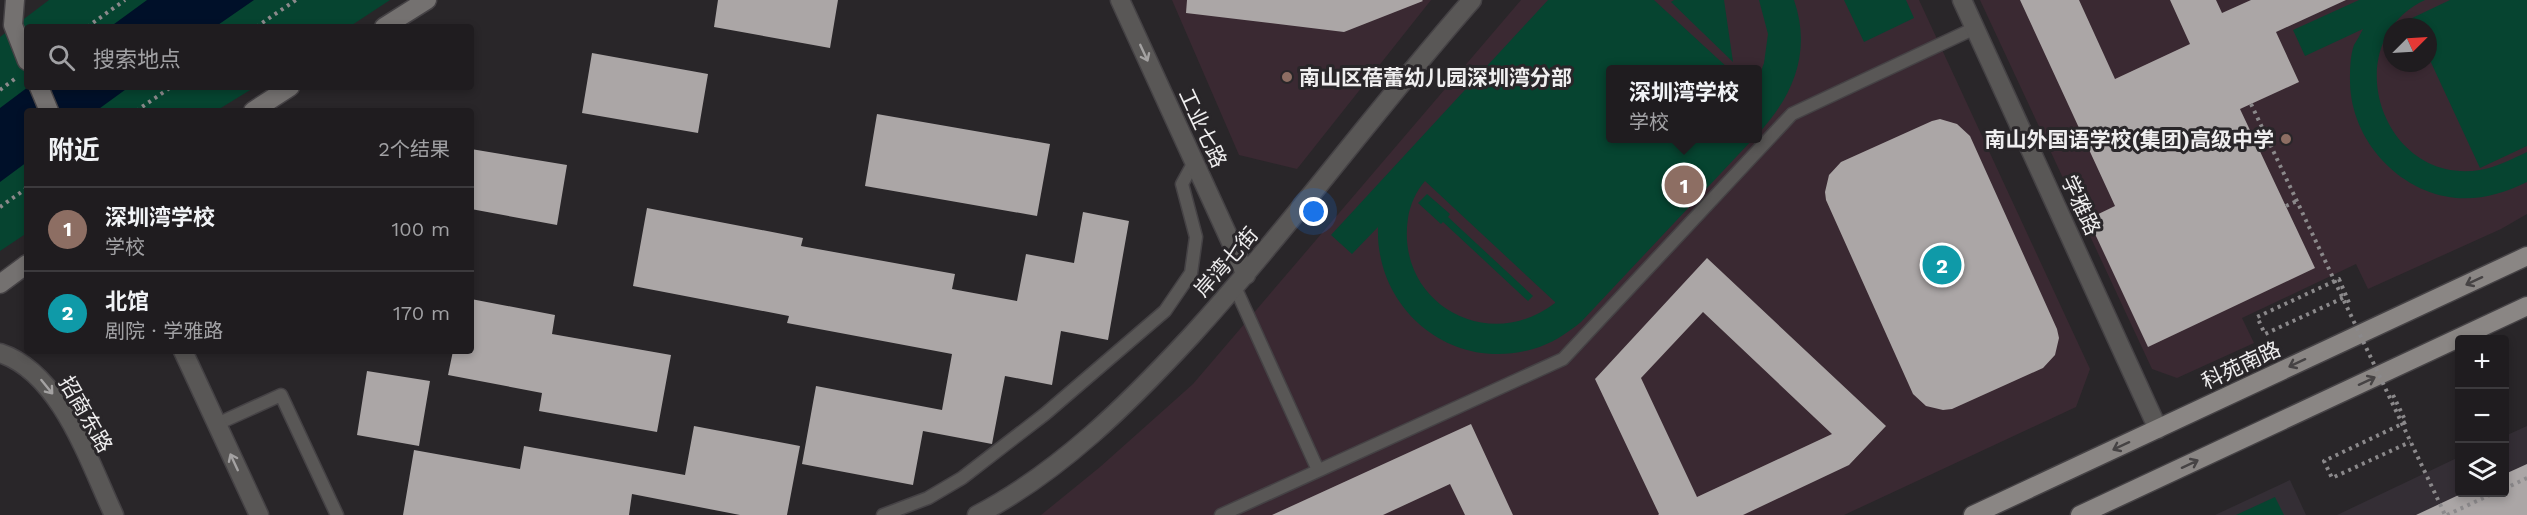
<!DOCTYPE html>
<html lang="zh">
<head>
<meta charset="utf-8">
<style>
  :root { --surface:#1f1c1f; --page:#272528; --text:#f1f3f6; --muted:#a1a1a4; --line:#3c3a3d; --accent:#92b7fd }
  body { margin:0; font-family:"Work Sans","Noto Sans SC",sans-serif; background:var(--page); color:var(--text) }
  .controls { position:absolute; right:18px; bottom:18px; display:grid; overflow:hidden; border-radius:6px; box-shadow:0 3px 9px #0003 }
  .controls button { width:54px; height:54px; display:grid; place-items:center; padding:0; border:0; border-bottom:2px solid var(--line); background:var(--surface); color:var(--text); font:30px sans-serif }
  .compass { position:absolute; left:2383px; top:18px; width:54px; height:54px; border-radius:50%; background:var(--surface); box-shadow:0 3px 9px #0003; rotate:66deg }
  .you { position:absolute; left:1314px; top:212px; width:21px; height:21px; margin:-15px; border:4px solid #fff; border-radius:50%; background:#1a73e8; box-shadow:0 0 0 9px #1a73e833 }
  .badge { display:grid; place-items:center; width:39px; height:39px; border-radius:50%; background:var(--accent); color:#fff; font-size:20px; font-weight:700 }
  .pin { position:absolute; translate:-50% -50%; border:3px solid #fff; box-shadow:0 2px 6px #0006 }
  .popup { position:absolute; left:1606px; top:65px; width:156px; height:78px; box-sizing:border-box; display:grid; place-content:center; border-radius:6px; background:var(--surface); filter:drop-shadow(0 2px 4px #0005); font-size:20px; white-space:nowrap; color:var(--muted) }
  .popup b { font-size:22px; color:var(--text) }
  .popup::after { content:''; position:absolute; left:50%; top:100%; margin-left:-12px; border:12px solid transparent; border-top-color:var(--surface) }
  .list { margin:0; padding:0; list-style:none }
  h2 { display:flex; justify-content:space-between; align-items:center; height:78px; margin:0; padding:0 24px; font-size:26px }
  h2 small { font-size:20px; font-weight:400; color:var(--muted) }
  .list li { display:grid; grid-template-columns:39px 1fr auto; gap:18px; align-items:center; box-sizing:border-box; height:84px; padding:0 24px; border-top:2px solid var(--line) }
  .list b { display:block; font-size:22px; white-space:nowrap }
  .list p { margin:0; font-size:20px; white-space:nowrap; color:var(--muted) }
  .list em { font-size:20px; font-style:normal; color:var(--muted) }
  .icon { flex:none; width:33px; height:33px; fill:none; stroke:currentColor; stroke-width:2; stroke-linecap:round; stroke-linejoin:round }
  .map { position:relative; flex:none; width:2527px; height:515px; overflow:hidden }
  .search { position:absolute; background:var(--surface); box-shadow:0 3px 9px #0003; left:24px; top:24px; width:450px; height:66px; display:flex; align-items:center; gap:15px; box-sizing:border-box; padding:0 21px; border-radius:6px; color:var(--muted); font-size:22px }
  .panel { position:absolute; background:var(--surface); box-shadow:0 3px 9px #0003; left:24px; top:108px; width:450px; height:246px; border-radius:6px }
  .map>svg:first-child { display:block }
  .built { fill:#342e35 }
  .education { fill:#3a2932; fill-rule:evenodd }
  .green { fill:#064430; fill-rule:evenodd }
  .water { fill:#001029 }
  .building { fill:#aba6a6; fill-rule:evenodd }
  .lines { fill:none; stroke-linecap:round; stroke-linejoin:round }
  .service-casing { stroke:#454245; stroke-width:15 }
  .minor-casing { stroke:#454245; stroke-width:21 }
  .tertiary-casing { stroke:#454245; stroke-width:21 }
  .secondary-casing { stroke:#454245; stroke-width:21 }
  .primary-casing { stroke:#454245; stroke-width:21 }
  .path { stroke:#8b898b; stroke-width:4; stroke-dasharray:3 4.5; stroke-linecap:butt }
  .service { stroke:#595756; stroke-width:12 }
  .minor { stroke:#595756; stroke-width:18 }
  .tertiary { stroke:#595756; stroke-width:18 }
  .secondary { stroke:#747170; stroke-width:18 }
  .primary { stroke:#8a8684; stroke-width:18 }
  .path-bridge { stroke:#8b898b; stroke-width:4; stroke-dasharray:3 4.5; stroke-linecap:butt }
  .oneway { stroke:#a4a2a2 }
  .oneway2 { stroke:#464344 }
  .education-dot { fill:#8d6e63; stroke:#292629; stroke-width:2 }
  .labels { text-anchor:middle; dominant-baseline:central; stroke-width:6; stroke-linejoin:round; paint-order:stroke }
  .poi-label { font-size:21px; font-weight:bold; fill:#efeeef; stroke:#292629; text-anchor:start }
  .street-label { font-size:21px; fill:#efeeef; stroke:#292629 }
</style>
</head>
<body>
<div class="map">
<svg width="2527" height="515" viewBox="0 0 2527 515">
  <rect width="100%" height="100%" fill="#292629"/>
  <path class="built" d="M2527,426V515H2337L2459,457L2460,492H2504L2505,436Z
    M2290,480L2306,515H2215Z"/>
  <path class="education" d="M1172,0H1431L1297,169L1239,155Z
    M1521,0H1919L2090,369L2076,407L1844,515H1041L1100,467L1193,384ZM1610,70H1758V138H1610Z
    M1980,0H2527V214L2501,229L2368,289L2356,264L2242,318L2254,343L2177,378L2152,369ZM2392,27H2428V63H2392Z"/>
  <path class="green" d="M49,0H390L349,27H27V87H255L216,111H27V233L0,251V37Z
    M1548,0H1654L1729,69L1610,70V138L1753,139L1581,322C1566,334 1551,344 1533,349C1451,373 1375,309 1378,227L1352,254L1331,235ZM1425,181L1555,302V303C1488,355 1395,303 1408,218C1410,205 1416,191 1425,181Z
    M1674,0H1724L1733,62L1671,2Z
    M1759,0H1794C1812,52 1793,96 1758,134V79L1764,63L1768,34Z
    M1844,0H1906L1914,18L1864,42Z
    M2359,0H2425C2335,42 2381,186 2480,170C2497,167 2512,159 2527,152V182C2504,193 2482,200 2456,198C2398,192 2351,140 2350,82C2350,70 2350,56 2354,45C2357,40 2360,35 2363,29L2305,56L2293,30Z
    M2450,0H2527V146L2480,168L2428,56V27H2414L2410,19Z
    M1427,194L1450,214L1448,217L1533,296L1528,301L1443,222L1441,224L1418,203Z
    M2275,497L2284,515H2236Z"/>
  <path class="water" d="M147,0H254L215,27H110Z
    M28,87H129L96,111H27V162L0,182V108Z"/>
  <path class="building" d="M718,0H838L830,48L714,27Z
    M1187,0H1422L1423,1L1344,32L1186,13Z
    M2020,0H2079L2115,79L2190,44L2170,0H2216L2222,13L2251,0H2346L2276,32L2299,82L2240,109L2315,268L2148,347L2088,219L2115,206Z
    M592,53L708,74L698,133L582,113Z
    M877,114L1050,144L1037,216L865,186Z
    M1940,119L1957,124L1970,136L2057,329L2059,338L2055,355L2043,368L1952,409L1943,410L1926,406L1913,394L1826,200L1825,192L1829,175L1841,162L1932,121Z
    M471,149L567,165L557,225L471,209Z
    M647,208L803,238L801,246L955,274L952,289L1017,301L1026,254L1074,263L1083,212L1129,221L1108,340L1061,331L1052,385L1005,376L992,444L923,431L913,485L802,464L816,386L942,410L952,354L787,323L789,316L633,286Z
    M1707,258L1886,426L1849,465L1743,515H1658L1659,514L1595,379ZM1703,312L1832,434L1697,497L1641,378Z
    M471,299L555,315L552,334L671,355L657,432L539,411L542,393L448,375L453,351H471Z
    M367,371L430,381L419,446L357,435Z
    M1471,424L1513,515H1465L1450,484L1383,515H1272Z
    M694,426L800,446L787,515H740L632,494L629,515H403L414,450L520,469L524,446L685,475Z
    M2527,464V515H2416L2465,492H2505V474Z"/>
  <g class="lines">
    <g class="service-casing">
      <path id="service" d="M1235,287L1318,470
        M217,424L281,395L337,515
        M883,515L928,498L962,478L1045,414L1165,311L1191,273L1196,237L1182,184L1194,162
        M1221,515L1563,359L1792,114L1975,28"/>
    </g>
    <g class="minor-casing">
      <path id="minor" d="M1962,0L2158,429"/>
    </g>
    <g class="tertiary-casing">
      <path id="tertiary" d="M1120,0L1246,275
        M183,351L259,515
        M0,353C61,373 89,462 114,515
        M977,515C1060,472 1129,403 1192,335C1290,227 1376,109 1472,0"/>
    </g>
    <g class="secondary-casing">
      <path id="secondary" d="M15,0L13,25L27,61
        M384,27L427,0
        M39,87L49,111
        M253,111L290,87
        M0,284L27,264"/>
    </g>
    <g class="primary-casing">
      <path id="primary" d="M1973,515L2527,256
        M2080,515L2527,306"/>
    </g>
    <path class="path" d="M87,27L125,0
      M256,27L296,0
      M0,90L16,78
      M136,111L171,87
      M2286,206L2297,201
      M0,207L27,188
      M2343,298L2265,334L2257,317L2339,279L2350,305
      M2393,395L2406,422L2324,461L2332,478L2410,442
      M2504,489L2527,478
      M2440,504L2445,515
      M2447,515L2496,492"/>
    <use href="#service" class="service"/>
    <use href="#minor" class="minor"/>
    <use href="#tertiary" class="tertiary"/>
    <use href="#secondary" class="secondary"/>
    <use href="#primary" class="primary"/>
    <path class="path-bridge" d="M2251,104L2440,504"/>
  </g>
  <defs><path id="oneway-shaft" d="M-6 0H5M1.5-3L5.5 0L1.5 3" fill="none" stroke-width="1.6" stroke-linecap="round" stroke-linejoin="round" transform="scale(1.5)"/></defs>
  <g class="oneway">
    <use href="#oneway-shaft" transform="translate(1144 53) rotate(65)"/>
    <use href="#oneway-shaft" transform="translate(47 387) rotate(51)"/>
    <use href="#oneway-shaft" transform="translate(234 462) rotate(-115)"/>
  </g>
  <g class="oneway2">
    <use href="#oneway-shaft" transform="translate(2474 281) rotate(155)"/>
    <use href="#oneway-shaft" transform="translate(2297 363) rotate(155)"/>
    <use href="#oneway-shaft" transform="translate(2367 381) rotate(-25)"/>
    <use href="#oneway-shaft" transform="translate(2121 446) rotate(155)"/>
    <use href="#oneway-shaft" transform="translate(2190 464) rotate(-25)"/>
  </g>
  <g class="education-dot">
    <circle cx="1287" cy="77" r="6"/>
    <circle cx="2286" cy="139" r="6"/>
  </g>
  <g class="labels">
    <g class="poi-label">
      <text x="1299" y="77">南山区蓓蕾幼儿园深圳湾分部</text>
      <text x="2274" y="139" text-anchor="end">南山外国语学校(集团)高级中学</text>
    </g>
    <g class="street-label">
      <text transform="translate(1203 128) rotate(65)">工业七路</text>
      <text transform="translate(2081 205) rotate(65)">学雅路</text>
      <text transform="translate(1226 262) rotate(-49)">岸湾七街</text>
      <text transform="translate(2241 365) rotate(-25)">科苑南路</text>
      <text transform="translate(86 414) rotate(60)">招商东路</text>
    </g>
  </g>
</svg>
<div class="controls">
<button>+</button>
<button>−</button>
<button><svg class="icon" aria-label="layers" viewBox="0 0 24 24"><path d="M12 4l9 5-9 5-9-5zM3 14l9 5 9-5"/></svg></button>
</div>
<svg class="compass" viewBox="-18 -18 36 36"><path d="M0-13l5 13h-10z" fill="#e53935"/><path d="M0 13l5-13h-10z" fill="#a1a1a4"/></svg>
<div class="you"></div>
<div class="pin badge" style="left:1684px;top:185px;background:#8d6e63">1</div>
<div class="popup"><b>深圳湾学校</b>学校</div>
<div class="pin badge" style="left:1942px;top:265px;background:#0f9aa8">2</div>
<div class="search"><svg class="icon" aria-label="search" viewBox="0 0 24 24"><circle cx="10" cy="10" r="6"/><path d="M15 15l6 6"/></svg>搜索地点</div>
<section class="panel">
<h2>附近<small>2个结果</small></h2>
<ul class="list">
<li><span class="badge" style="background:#8d6e63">1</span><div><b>深圳湾学校</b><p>学校</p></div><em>100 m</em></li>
<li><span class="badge" style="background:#0f9aa8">2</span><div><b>北馆</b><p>剧院 · 学雅路</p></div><em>170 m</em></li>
</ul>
</section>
</div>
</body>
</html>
